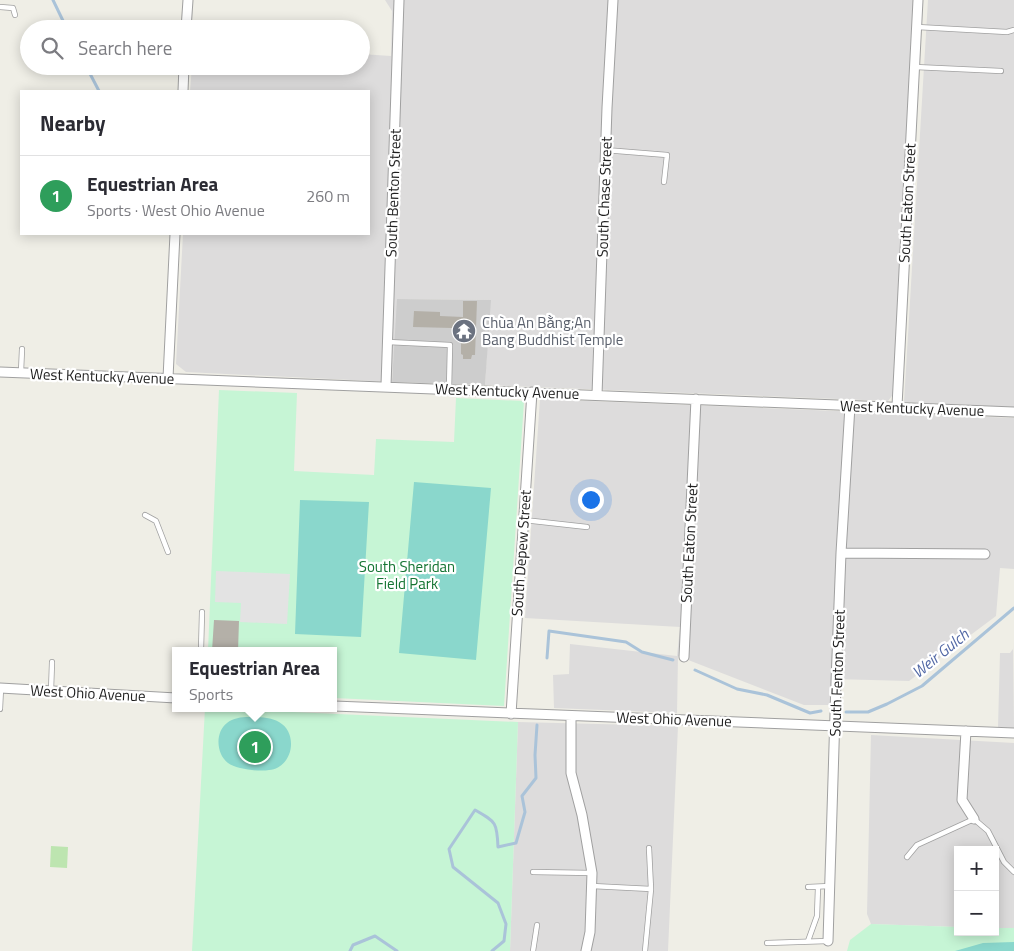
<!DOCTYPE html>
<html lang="en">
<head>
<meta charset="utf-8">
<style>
  :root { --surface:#fff; --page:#f7f7f7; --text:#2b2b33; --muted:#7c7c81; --line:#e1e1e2; --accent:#bd3911 }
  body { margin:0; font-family:"Titillium Web",sans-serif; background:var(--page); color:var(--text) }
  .controls { position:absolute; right:15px; bottom:15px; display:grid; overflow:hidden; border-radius:0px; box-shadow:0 2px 12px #0003 }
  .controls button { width:45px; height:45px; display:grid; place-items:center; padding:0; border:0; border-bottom:1px solid var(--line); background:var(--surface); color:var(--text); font:25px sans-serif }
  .you { position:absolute; left:590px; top:499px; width:18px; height:18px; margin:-12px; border:4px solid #fff; border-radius:50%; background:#1a73e8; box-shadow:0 0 0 8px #1a73e833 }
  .badge { display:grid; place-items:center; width:32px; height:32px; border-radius:50%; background:var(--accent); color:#fff; font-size:16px; font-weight:700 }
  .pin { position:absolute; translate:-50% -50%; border:2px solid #fff; box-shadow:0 1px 5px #0006 }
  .popup { position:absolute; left:172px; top:647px; width:165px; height:65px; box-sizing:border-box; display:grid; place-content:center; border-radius:0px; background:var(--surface); filter:drop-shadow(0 1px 4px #0005); font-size:16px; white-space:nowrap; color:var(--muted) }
  .popup b { font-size:19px; color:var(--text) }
  .popup::after { content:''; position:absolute; left:50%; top:100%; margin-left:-10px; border:10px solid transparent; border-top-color:var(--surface) }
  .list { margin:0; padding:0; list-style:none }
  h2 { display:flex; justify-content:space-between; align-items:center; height:65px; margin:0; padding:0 20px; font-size:21px }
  h2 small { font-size:16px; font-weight:400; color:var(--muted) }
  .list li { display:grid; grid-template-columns:32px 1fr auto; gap:15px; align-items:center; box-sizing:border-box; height:80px; padding:0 20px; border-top:1px solid var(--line) }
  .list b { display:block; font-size:19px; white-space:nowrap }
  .list p { margin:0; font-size:16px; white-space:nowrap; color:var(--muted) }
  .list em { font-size:16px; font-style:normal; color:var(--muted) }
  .icon { flex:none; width:28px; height:28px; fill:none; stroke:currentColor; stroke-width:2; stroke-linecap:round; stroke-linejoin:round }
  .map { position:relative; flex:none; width:1014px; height:951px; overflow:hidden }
  .search { position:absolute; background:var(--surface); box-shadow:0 2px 12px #0003; left:20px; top:20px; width:350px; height:55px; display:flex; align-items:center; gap:12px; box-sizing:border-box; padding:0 18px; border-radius:28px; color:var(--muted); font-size:19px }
  .panel { position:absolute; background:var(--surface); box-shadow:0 2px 12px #0003; left:20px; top:90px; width:350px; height:145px; border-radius:0px }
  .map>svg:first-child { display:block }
  .residential { fill:#dddcdc }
  .religious { fill:#cdcdcd }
  .grass { fill:#bde5b0 }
  .park { fill:#c6f5d5 }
  .pitch { fill:#8ad7cc }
  .parking { fill:#e3e3e3 }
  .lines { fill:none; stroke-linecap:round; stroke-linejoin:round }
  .stream { stroke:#aac3d9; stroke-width:3 }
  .building { fill:#b4b0a8 }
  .lane-casing { stroke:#a0a0a0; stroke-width:6 }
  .street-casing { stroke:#a0a0a0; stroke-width:11 }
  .lane { stroke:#fff; stroke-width:4.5 }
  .street { stroke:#fff; stroke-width:9 }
  .labels { text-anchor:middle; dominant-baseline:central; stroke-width:4.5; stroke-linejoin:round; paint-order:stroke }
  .street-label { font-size:15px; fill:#1f1f1f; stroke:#fff }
  .worship-label { font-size:15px; fill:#5b616d; stroke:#fff; text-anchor:start }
  .park-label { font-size:15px; fill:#157433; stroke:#fff }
  .water-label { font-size:16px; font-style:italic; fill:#5369a6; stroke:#fff }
</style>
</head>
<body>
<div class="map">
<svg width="1014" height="951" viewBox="0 0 1014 951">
  <rect width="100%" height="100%" fill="#efeee6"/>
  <path class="residential" d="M385,0H914L895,392L888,401L485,385L490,300L398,299L392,382L186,372L176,364L183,234H369V91H190L192,66H361V54L391,56L392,11Z
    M928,0H1014V407L904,402Z
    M540,399L1014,418V569L1000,568L996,616L909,681L833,679L831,705H804L678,656L677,713L554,708L553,675L569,674L570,644L677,656L680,627L525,618Z
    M1013,641L1014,728L998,727L1000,653H1010L1013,649Z
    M518,722L678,726L668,951H510Z
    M871,735L1014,743V928H995V850H958V927L871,924L867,914Z"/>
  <path class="religious" d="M397,299L491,300L485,385L392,382Z"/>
  <path class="grass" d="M51,846L68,847L67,868L50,867Z"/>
  <path class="park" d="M219,390L297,393L294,471L374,475L376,439L454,442L456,398L524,401L504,706L334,698V651H208Z
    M205,708L518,722L510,951H192Z
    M871,924L958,927V932H995V928H1014V951H847L850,940Z"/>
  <path class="pitch" d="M414,482L491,488L476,660L399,653Z
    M300,500L369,502L361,637L295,634Z
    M249,717C258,717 270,717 279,722C299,733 293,768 269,770C259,772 236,769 228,763C216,754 215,732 227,723C233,718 241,717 249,717Z
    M1014,942V951H955L983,943Z"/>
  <path class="parking" d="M216,571L290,574L287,624L240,622L241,603L215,602Z"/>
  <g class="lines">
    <path class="stream" d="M53,0L67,29
      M86,66L99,91
      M547,658L549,631L626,642L642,652L673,660
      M695,670L737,689L767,695L810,713L821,711
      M846,712H868L887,704L922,686L1014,608
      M350,951L353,945L375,936L397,951
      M492,951L504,941L506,924L498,903L453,867L449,849L475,810C496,822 497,822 498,847L516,843L525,812L522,796L536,778L535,755L537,725"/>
  </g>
  <path class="building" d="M463,301H477L475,355H472L471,359H463V355L461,354V340H459L460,334H452V328L413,327L414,311L440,312V316L463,317Z
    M214,620L239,621L238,651H212Z"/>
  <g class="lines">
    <g class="lane-casing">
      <path id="lane" d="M0,7L13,8L15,15
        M917,27L1007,32L1014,30
        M915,67L1001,71
        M605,150L667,155L664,182
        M388,342L450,345L449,389
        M21,372L22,349
        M145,515L156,521L168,552
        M524,520L587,527
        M201,651L202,612
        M51,691L52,662
        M0,709L1,688
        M907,857L917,845L974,819L988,831L1004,862L1014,872
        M533,872L592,873
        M592,886L651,889
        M808,887L830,886
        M808,941L817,916L818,887
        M767,943L828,941
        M533,951L537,925
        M645,951L651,889L649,848"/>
    </g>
    <g class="street-casing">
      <path id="street" d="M186,29L188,0
        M183,91L184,66
        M0,372L1014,412
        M168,378L175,234
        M386,386L399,0
        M597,395L607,108L613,0
        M897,406L918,0
        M841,553L985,554
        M684,657L696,399
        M0,688L176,698
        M334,706L1014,733
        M511,714L532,392
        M571,716V773L582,815L592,873L590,932L586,951
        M966,731L962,800L974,819
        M828,941L836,682L841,553L850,406"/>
    </g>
    <use href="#lane" class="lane"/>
    <use href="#street" class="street"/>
  </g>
  <defs>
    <g id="temple-disc" transform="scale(1.25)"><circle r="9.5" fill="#6b7280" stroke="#fff"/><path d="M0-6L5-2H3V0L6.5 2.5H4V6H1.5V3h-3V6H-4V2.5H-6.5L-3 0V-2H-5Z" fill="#fff"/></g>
  </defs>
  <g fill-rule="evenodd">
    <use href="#temple-disc" x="464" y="331"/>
  </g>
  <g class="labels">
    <g class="street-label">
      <text transform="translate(393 193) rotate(-88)">South Benton Street</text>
      <text transform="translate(604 197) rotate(-88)">South Chase Street</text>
      <text transform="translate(907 203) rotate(-87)">South Eaton Street</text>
      <text transform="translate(102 376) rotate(2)">West Kentucky Avenue</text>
      <text transform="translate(507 391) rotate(2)">West Kentucky Avenue</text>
      <text transform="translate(912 408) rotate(2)">West Kentucky Avenue</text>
      <text transform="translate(689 543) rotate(-87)">South Eaton Street</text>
      <text transform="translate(521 553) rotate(-86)">South Depew Street</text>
      <text transform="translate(837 673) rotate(-88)">South Fenton Street</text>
      <text transform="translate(88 693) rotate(3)">West Ohio Avenue</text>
      <text transform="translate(674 719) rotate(2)">West Ohio Avenue</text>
    </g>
    <g class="worship-label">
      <text x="482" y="322">Chùa An Bằng;An<tspan x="482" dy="17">Bang Buddhist Temple</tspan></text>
    </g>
    <g class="park-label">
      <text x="407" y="566">South Sheridan<tspan x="407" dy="17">Field Park</tspan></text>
    </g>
    <g class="water-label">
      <text transform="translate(940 653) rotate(-39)">Weir Gulch</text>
    </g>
  </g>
</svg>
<div class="controls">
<button>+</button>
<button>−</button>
</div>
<div class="you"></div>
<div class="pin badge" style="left:255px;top:747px;background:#2e9e5b">1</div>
<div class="popup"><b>Equestrian Area</b>Sports</div>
<div class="search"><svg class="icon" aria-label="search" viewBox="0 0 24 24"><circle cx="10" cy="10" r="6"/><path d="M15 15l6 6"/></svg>Search here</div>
<section class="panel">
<h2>Nearby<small></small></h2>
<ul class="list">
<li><span class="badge" style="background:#2e9e5b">1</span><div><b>Equestrian Area</b><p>Sports · West Ohio Avenue</p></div><em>260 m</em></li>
</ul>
</section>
</div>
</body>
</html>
